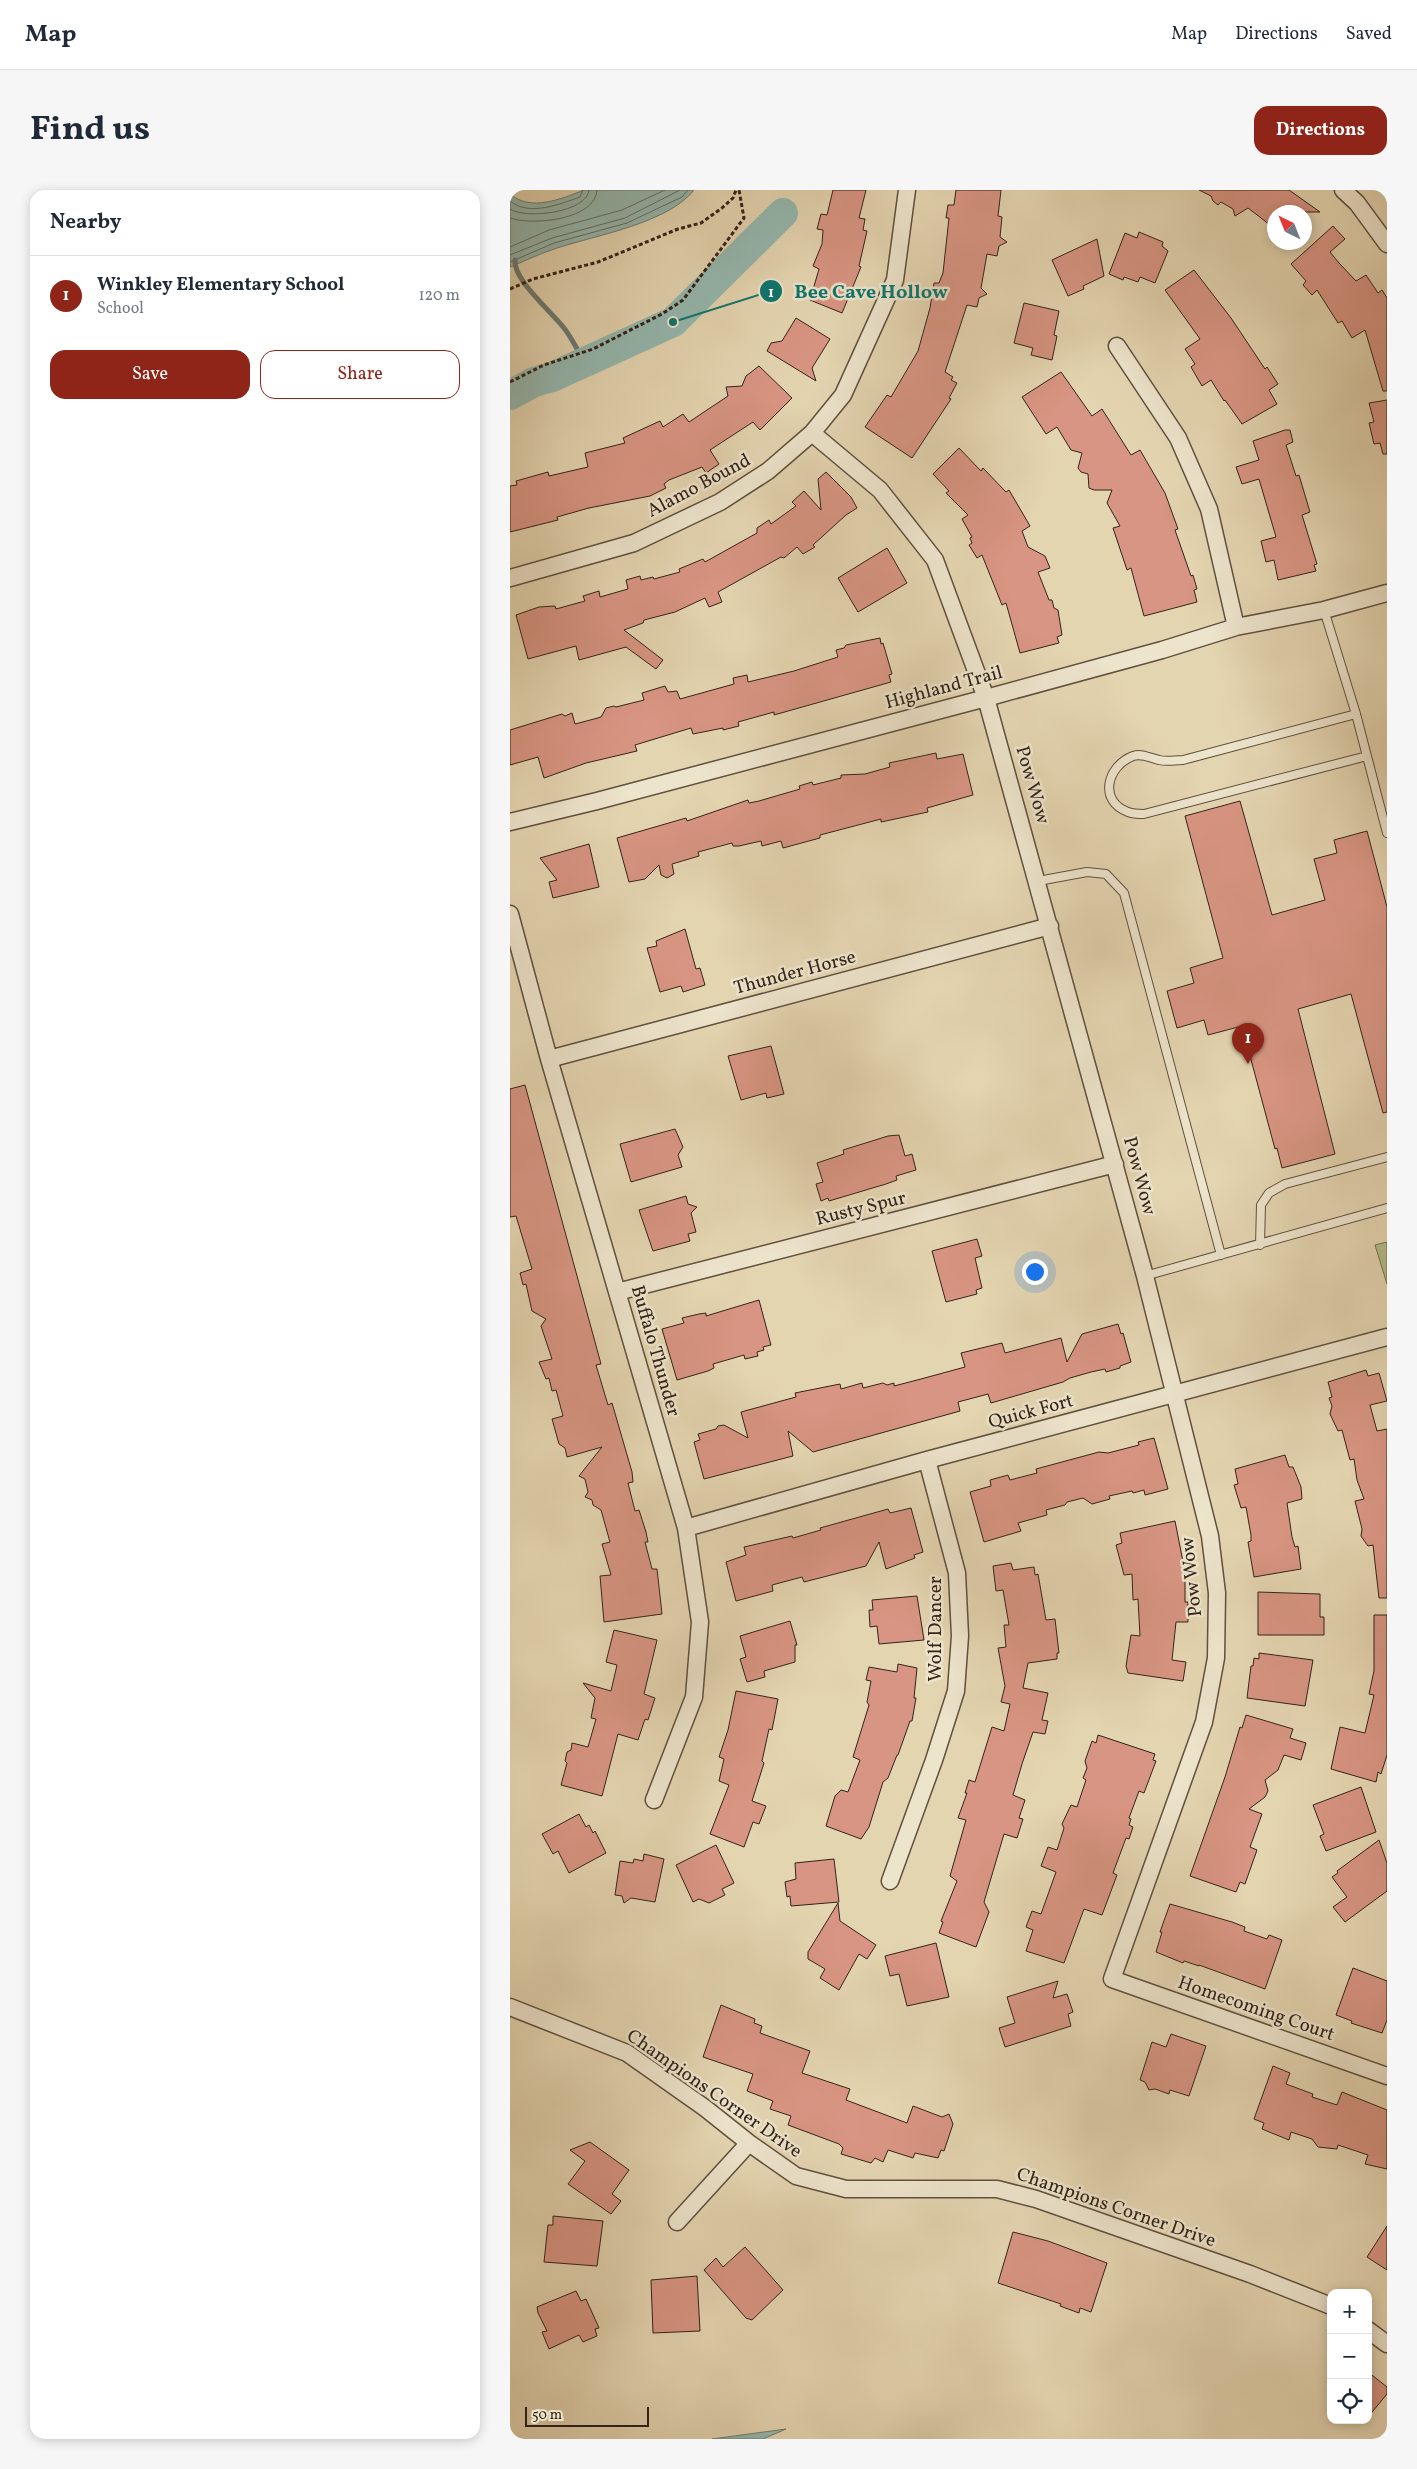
<!DOCTYPE html>
<html lang="en">
<head>
<meta charset="utf-8">
<style>
  :root { --surface:#fff; --page:#f6f6f7; --text:#1f2937; --muted:#747a83; --line:#e0e1e3; --accent:#8f2418 }
  body { margin:0; font-family:Vollkorn,serif; background:var(--page); color:var(--text) }
  .controls { position:absolute; right:15px; bottom:15px; display:grid; overflow:hidden; border-radius:10px; box-shadow:0 2px 12px #0003 }
  .controls button { width:45px; height:45px; display:grid; place-items:center; padding:0; border:0; border-bottom:1px solid var(--line); background:var(--surface); color:var(--text); font:25px sans-serif }
  .compass { position:absolute; left:757px; top:15px; width:45px; height:45px; border-radius:50%; background:var(--surface); box-shadow:0 2px 12px #0003; rotate:317deg }
  .scale { position:absolute; left:15px; bottom:12px; width:124px; box-sizing:border-box; padding-left:5px; border:2px solid #332319; border-top:0; font-size:14px; line-height:18px; white-space:nowrap; color:#332319; -webkit-text-stroke:4px #ede4cc; paint-order:stroke }
  .you { position:absolute; left:524px; top:1081px; width:18px; height:18px; margin:-12px; border:4px solid #fff; border-radius:50%; background:#1a73e8; box-shadow:0 0 0 8px #1a73e833 }
  .badge { display:grid; place-items:center; width:32px; height:32px; border-radius:50%; background:var(--accent); color:#fff; font-size:16px; font-weight:700 }
  .pin { position:absolute; translate:-50% -41px; filter:drop-shadow(0 1px 2px #0008) }
  .pin::after { content:''; position:absolute; top:26px; width:18px; height:15px; background:inherit; clip-path:polygon(0 0,100% 0,50% 100%) }
  .list { margin:0; padding:0; list-style:none }
  h2 { display:flex; justify-content:space-between; align-items:center; height:65px; margin:0; padding:0 20px; font-size:21px }
  h2 small { font-size:16px; font-weight:400; color:var(--muted) }
  .list li { display:grid; grid-template-columns:32px 1fr auto; gap:15px; align-items:center; box-sizing:border-box; height:80px; padding:0 20px; border-top:1px solid var(--line) }
  .list b { display:block; font-size:19px; white-space:nowrap }
  .list p { margin:0; font-size:16px; white-space:nowrap; color:var(--muted) }
  .list em { font-size:16px; font-style:normal; color:var(--muted) }
  .actions { display:flex; gap:10px; padding:15px 20px }
  .actions a { flex:1; padding:11px 0; border:1px solid var(--accent); border-radius:15px; text-align:center; font-size:18px; color:var(--accent) }
  .actions .main { background:var(--accent); color:#fff }
  .icon { flex:none; width:28px; height:28px; fill:none; stroke:currentColor; stroke-width:2; stroke-linecap:round; stroke-linejoin:round }
  .map { position:relative; flex:none; width:877px; height:2249px; overflow:hidden; border-radius:15px }
  header { display:flex; align-items:center; gap:30px; box-sizing:border-box; height:70px; padding:0 25px; background:var(--surface); border-bottom:1px solid var(--line) }
  header strong { font-size:24px }
  nav { display:flex; gap:28px; margin-inline-start:auto; font-size:18px }
  .intro { display:flex; align-items:center; justify-content:space-between; box-sizing:border-box; height:120px; padding:0 30px }
  h1 { margin:0; font-size:35px }
  .button { padding:12px 22px; border-radius:15px; background:var(--accent); color:#fff; font-size:18px; font-weight:700 }
  main { display:flex; gap:30px; padding:0 30px }
  aside { flex:1; background:var(--surface); border-radius:15px; box-shadow:0 2px 12px #0003 }
  .map>svg:first-child { display:block }
  .green { fill:#b4bd8c; stroke:#747052 }
  .water { fill:#95b8af; stroke:#6e7c73 }
  .lines { fill:none; stroke-linecap:round; stroke-linejoin:round }
  .shore { stroke:#646e64; stroke-width:1 }
  .stream { stroke:#6e7c73; stroke-width:5 }
  .river { stroke:#95b8af; stroke-width:30 }
  .building { fill:#d89583; stroke:#332319 }
  .service-casing { stroke:#5f503f; stroke-width:10 }
  .minor-casing { stroke:#5f503f; stroke-width:19 }
  .path { stroke:#332319; stroke-width:3; stroke-dasharray:4 2.5; stroke-linecap:butt }
  .service { stroke:#ede4cc; stroke-width:8 }
  .minor { stroke:#ede4cc; stroke-width:16 }
  .labels { text-anchor:middle; dominant-baseline:central; stroke-width:5; stroke-linejoin:round; paint-order:stroke }
  .street-label { font-size:19px; fill:#332319; stroke:#ede4cc }
  .leader { fill:none; stroke:#0f766e; stroke-width:2 }
  .callout-dot { fill:#0f766e; stroke:#ede4cc; stroke-width:2 }
  .mark-label { font-size:15px; text-anchor:middle; font-weight:bold; fill:#fff }
  .callout-label { font-size:20px; text-anchor:middle; font-weight:bold; fill:#0f766e; stroke:#ede4cc; stroke-width:5; stroke-linejoin:round; paint-order:stroke }
</style>
</head>
<body>
<header>
<strong>Map</strong>
<nav><a>Map</a><a>Directions</a><a>Saved</a></nav>
</header>
<div class="intro"><h1>Find us</h1><a class="button">Directions</a></div>
<main>
<aside>
<h2>Nearby<small></small></h2>
<ul class="list">
<li><span class="badge">1</span><div><b>Winkley Elementary School</b><p>School</p></div><em>120 m</em></li>
</ul>
<div class="actions"><a class="main">Save</a><a>Share</a></div>
</aside>
<div class="map">
<svg width="877" height="2249" viewBox="0 0 877 2249">
  <rect width="100%" height="100%" fill="#e4d5b1"/>
  <filter id="stains"><feTurbulence type="fractalNoise" baseFrequency=".004" numOctaves="4"/><feColorMatrix values="0 0 0 0 .2 0 0 0 0 .09 0 0 0 0 .02 0 0 0 .5 -.17"/></filter>
  <radialGradient id="worn" r=".72"><stop offset=".6" stop-color="#630" stop-opacity="0"/><stop offset="1" stop-color="#630" stop-opacity=".3"/></radialGradient>
  <path class="green" d="M877,1052V1094L865,1055Z"/>
  <path class="water" d="M74,0H184C158,33 87,45 47,58C31,63 15,71 0,77V4C21,22 51,9 74,0Z
    M276,2239L253,2249H202Z"/>
  <g class="lines">
    <path class="shore" d="M0,11C19,27 50,14 70,7L73,0
      M0,19C16,30 78,22 79,0
      M0,28C22,36 86,30 87,0
      M0,57L39,40L112,20L155,0
      M0,65L42,48L115,28L170,0
      M0,72L44,53L117,33L172,7L178,0"/>
    <path class="stream" d="M5,70C3,90 42,122 54,138C62,148 67,160 74,171"/>
    <path class="river" d="M0,205L24,192L42,187L163,132L273,23"/>
  </g>
  <path class="building" d="M323,0H356L349,28L355,29L353,40L357,41L349,76L351,77L332,123L300,110L309,79L303,76L312,54L313,40L307,39L311,24L317,25Z
    M446,0H491L488,26L492,27L490,47L497,52L489,56L487,66L477,64L471,98L477,104L469,108L467,117L457,115L435,182L443,187L441,190L447,193L439,208L441,209L402,268L355,237L377,205L381,207L408,161L420,118L424,93H429L433,83L439,28H436L438,15H444Z
    M689,0H779L810,22H764V38L738,18L725,26L723,19L711,12L708,15L703,11L701,6Z
    M823,36L835,49L820,62L829,73L846,91L856,85L868,103L872,100L877,108V201H873L855,140L842,148L832,131L828,133L807,100L802,105L793,95L796,91L781,74Z
    M629,42L653,52L652,56L658,61L645,93L630,87L628,92L614,87L613,90L599,84L615,43L627,48Z
    M587,49L594,86L573,96L574,99L558,106L542,70Z
    M684,80L721,128L755,179L757,177L768,194L759,200L767,214L732,234L715,210L714,211L701,190L692,196L685,184L681,177L685,174L675,159L690,149L655,100Z
    M514,113L549,121L544,145L547,146L542,170L521,165L523,158L504,153Z
    M286,128L320,149L302,178L306,191L257,161L261,153L272,151Z
    M249,176L282,208L250,240L243,232L200,260L209,274L196,283L192,277L159,290L154,294L156,298L140,306L79,318L47,327L48,330L0,342V296L7,295L6,291L38,282L39,286L78,277L75,263L115,253L113,248L150,231L153,237L173,224L179,232L218,206L216,197L232,196L236,186Z
    M551,182L582,226L592,219L621,265L630,260L655,303L668,339L665,340L681,386L683,385L687,399L684,400L687,412L634,426L621,378L617,380L603,338L610,336L597,313L602,300H584L579,298L578,284L571,282L568,278L572,263L561,260L547,237L536,244L512,207Z
    M877,210V264H873L870,253L864,254L859,233L864,232L859,213Z
    M775,240H780L783,252L776,255L786,286L789,285L800,322L792,325L807,374L804,375L806,381L768,390L764,370L756,372L751,351L766,347L749,289L732,294L726,277L749,270L743,251Z
    M449,258L471,281L473,278L496,302L499,300L520,336L512,341L518,357L535,366L540,378L528,382L539,410H542L544,418L548,420L552,445L547,447L549,453L510,463L496,413L492,415L472,365L467,368L459,355L462,353L460,348L462,347L452,329L458,325L436,303L439,301L423,284Z
    M316,282L341,307L347,318L336,325L303,355L305,357L293,364L287,357L274,368L271,367L208,402L212,412L199,417L195,408L165,422L134,430L133,433L114,440L153,470L146,479L116,457L69,470L66,456L18,469L6,425L29,417L45,416L46,419L75,411L73,406L89,401L90,407L118,399L116,390L130,386L131,390L143,387L144,389L170,382L169,379L193,369L195,372L247,343V338L259,330L261,334L286,316L282,312L294,301L311,320L308,289Z
    M377,358L397,393L348,422L328,388Z
    M370,448L371,454L373,453L382,484L379,485L381,492L264,525V522L228,532L229,536L213,540V538L183,544L181,538L125,555L127,561L76,573L34,588L28,567L0,575V540L52,524L55,526L62,523L65,534L84,529L91,527L96,518L104,516L106,517L134,510L132,503L155,496L158,502L167,501L170,509L224,494L223,488L237,485L238,492L284,481L328,467L326,460L334,458L336,455Z
    M426,563L427,569L453,564L463,605L417,618L418,622L371,632V629L310,645V648L273,658L271,651L252,656L251,651L229,656H223L222,653L188,662L189,666L162,674L164,684L157,688L151,685L149,675L135,689L119,692L107,648L176,628L177,631L238,610L239,613L249,611L290,599L289,596L302,592L303,595L331,588V585L355,584L380,577L379,573Z
    M730,611L762,725L815,710L804,669L827,663L824,650L857,641L877,717V922L873,923L841,804L788,819L825,964L772,978L767,958L765,959L732,836L698,845L694,830L667,838L657,801L684,793L680,778L713,768L675,626Z
    M79,654L89,697L43,708L39,692L47,690L30,668Z
    M175,739L186,779L190,778L195,795L173,802L171,796L150,802L137,758L147,756L146,751Z
    M261,856L274,904L257,908L256,903L231,910L218,866Z
    M15,895L91,1174L86,1175L98,1215L102,1213L122,1282L123,1292L118,1293L125,1321L129,1320L136,1342L138,1352H135L142,1379H147L152,1424L94,1432L90,1386L101,1385L92,1354L100,1352L91,1320L83,1315L82,1310L75,1307L78,1302L75,1289L69,1286L92,1257L57,1267L55,1258L49,1254L42,1229L53,1226L46,1200L42,1201L39,1188L36,1189L29,1172L42,1169L31,1136L36,1129L22,1121L16,1094L13,1095L10,1083L22,1079L6,1026L0,1027V899Z
    M165,939L173,957L168,965L172,977L121,992L110,954Z
    M389,945L395,966L402,964L406,980L386,986L387,990L376,994L319,1011L318,1008L311,1011L306,994L313,992L307,973L334,964L333,960L378,946Z
    M176,1006L178,1014L187,1017L181,1023L186,1042L178,1044L180,1051L143,1061L129,1020Z
    M467,1049L472,1066L465,1068L472,1098L466,1100L467,1104L436,1112L422,1061Z
    M249,1110L261,1155L253,1157L254,1160L247,1162L248,1166L235,1169L234,1165L203,1174L204,1178L198,1181L167,1190L152,1139L174,1133L172,1128L189,1124L196,1123V1126Z
    M608,1134L611,1144L613,1143L621,1172L610,1176V1178L596,1182L595,1179L581,1182L560,1188L553,1192L481,1213L478,1204L448,1212L450,1221L303,1262L278,1241L283,1266L194,1289L184,1252L190,1250L188,1244L206,1239L208,1236L214,1235L238,1248L231,1222L286,1207L285,1203L330,1194L331,1199L352,1193L353,1198L373,1193L377,1195L384,1193V1196L411,1189L455,1177L451,1163L492,1153L495,1163L551,1148L557,1172L572,1144Z
    M856,1180L858,1186L869,1183L877,1211L860,1215L867,1241L877,1239V1408H869L863,1355L858,1356L851,1346L852,1339L845,1311L854,1309L847,1290L844,1269L840,1270L832,1240L828,1241L820,1224L822,1216L819,1208L822,1207L818,1192Z
    M644,1248L658,1299L635,1305L634,1300L623,1303L622,1301L599,1306L600,1309L582,1314L573,1308L557,1312L555,1315L536,1320L537,1325L508,1333L511,1341L474,1352L460,1302L481,1296L480,1290L498,1285L500,1290L527,1283L526,1279L589,1262L598,1263L629,1255L628,1252Z
    M775,1265L779,1277H783L791,1297L792,1309L777,1313L782,1347L785,1357L788,1356L791,1379L744,1387L738,1352L741,1351V1345L736,1317L731,1318L724,1295L728,1294L725,1279Z
    M401,1318L413,1362L404,1365L405,1368L376,1379L369,1352L356,1376L294,1392L292,1387L262,1395L263,1401L226,1411L216,1372L236,1365L234,1357L282,1346L283,1348L311,1340L310,1338L378,1319L380,1323Z
    M665,1331L675,1382V1412H678V1432H666L662,1470L676,1472L673,1491L618,1483L616,1476L621,1445L630,1446L628,1409L623,1410L622,1384L614,1385L606,1355L612,1353L610,1343Z
    M501,1373L503,1380L524,1377L525,1385L528,1384L536,1430L545,1429L549,1463H547V1469L518,1473L513,1498L538,1503L532,1530L538,1531L535,1544L523,1542L512,1574L503,1605L515,1610L509,1628L513,1629L507,1648L494,1644L474,1712L479,1722L466,1757L429,1743L433,1732L431,1731L447,1691L440,1686L456,1630L448,1628L457,1603H455L459,1590L465,1592L482,1537L494,1541L500,1514L491,1512L495,1496L488,1458L496,1457L494,1435H499L493,1400L486,1401L483,1376Z
    M748,1402L810,1404V1427H814V1445H748Z
    M407,1406L414,1450L369,1454L367,1436L360,1437L359,1420H363L362,1410Z
    M864,1425H877V1565L871,1584L868,1582L866,1592L821,1579L830,1537L855,1543L864,1505L859,1504L864,1481Z
    M280,1431L287,1455H285V1472L254,1481L255,1487L237,1492L230,1469L236,1467L230,1446Z
    M104,1440L147,1450L134,1504L145,1508L138,1530L135,1529L128,1550L108,1544L92,1606L51,1595L57,1573L55,1571L57,1562L61,1560L62,1553L78,1557L86,1529L81,1528L85,1508L73,1493L101,1501L107,1475L96,1472Z
    M749,1463L803,1470L795,1516L737,1508L741,1476H743L744,1468L749,1469Z
    M388,1474L407,1478L404,1508H406L402,1531H400L388,1565H387L378,1588L373,1592L359,1637L351,1649L316,1636L325,1606L331,1600L338,1602L350,1570L343,1567L359,1515L357,1512L361,1491L356,1490L359,1477L387,1482Z
    M226,1501L268,1509L262,1540L259,1539L252,1571L254,1573L242,1611L256,1616L249,1634L243,1632L234,1657L200,1644L219,1595L209,1591L214,1569L209,1567L218,1540Z
    M736,1525L783,1539L780,1548L796,1553L791,1570L774,1565L768,1580L755,1590L758,1601L755,1607L739,1619L752,1624L740,1657L747,1660L735,1694L730,1692L726,1702L680,1686L715,1587L730,1537L732,1538Z
    M588,1545L645,1564L643,1570L646,1571L634,1603L629,1601L619,1628L621,1629L619,1635L623,1637L619,1649L616,1648L603,1683L607,1685L592,1725L574,1719L554,1773L516,1761L523,1740L516,1737L522,1721L531,1724L546,1682L531,1676L538,1657L547,1660L554,1638L552,1634L561,1615L567,1617L576,1590L573,1588L577,1578L575,1571L582,1551L586,1553Z
    M851,1597L866,1642L816,1661L810,1646L814,1644L803,1615Z
    M69,1624L76,1637L79,1635L83,1643L85,1641L96,1663L59,1683L48,1661L43,1664L32,1644Z
    M869,1650L877,1673V1701L835,1732L823,1717L837,1707L822,1687L828,1683L827,1681Z
    M206,1655L224,1693L212,1699L215,1705L199,1713L189,1709L183,1712L166,1675Z
    M134,1664L154,1669L145,1712L121,1708L114,1713L112,1706L105,1705L110,1671L123,1673L124,1669L133,1671Z
    M324,1669L329,1712L281,1716L280,1706L277,1707L275,1692L286,1689L285,1673Z
    M328,1713L330,1731L366,1755L357,1769L349,1764L329,1800L310,1788L315,1779L298,1769V1762Z
    M660,1714L722,1732L735,1737L734,1741L757,1749L759,1745L772,1750L755,1799L689,1775V1776L674,1771L673,1773L646,1762L652,1742H650Z
    M426,1753L439,1807L397,1816L389,1784L380,1786L375,1766Z
    M843,1778L877,1791V1830L872,1843L841,1833L842,1831L826,1825Z
    M548,1791L543,1808L557,1804L563,1822L558,1824L561,1836L495,1857L489,1838L505,1833L497,1807Z
    M211,1815L245,1829L244,1833L252,1836L250,1843L300,1861L292,1883L340,1899L336,1910L397,1933L403,1916L432,1927L439,1924L443,1934L434,1961L431,1960L428,1968L405,1963L403,1968L378,1960L373,1972L365,1968L361,1973L331,1964L333,1958L329,1954L278,1935L281,1926L260,1919L263,1911L237,1901L243,1884L193,1867Z
    M661,1844L696,1856L679,1906L660,1900L659,1904L645,1899L639,1900L635,1892L630,1890L642,1852L656,1857Z
    M763,1876L780,1883L776,1894L803,1904L802,1907L827,1915L832,1902L877,1920V1979L855,1974L858,1965L828,1955L827,1959L808,1957L802,1949L781,1942L779,1950L752,1939L754,1933L744,1929Z
    M80,1952L119,1980L102,2004L111,2011L101,2024L58,1994L75,1971L60,1960Z
    M43,2026L93,2031L87,2076L34,2072L38,2035H43Z
    M877,2036V2080L857,2067Z
    M503,2042L538,2051L597,2073L581,2122L570,2118L569,2123L550,2116L551,2114L488,2093Z
    M235,2057L273,2100L242,2130L236,2128L194,2080L206,2068L213,2077Z
    M187,2086L190,2141L143,2143L141,2090Z
    M66,2101L71,2111L76,2109L89,2138L85,2139L87,2146L73,2152L69,2145L39,2159L32,2142L37,2141L28,2123L27,2117Z
    M858,2182L877,2197V2204L858,2227Z"/>
  <g class="lines">
    <g class="service-casing">
      <path id="service" d="M814,420L846,524L877,643
        M846,524L673,570C665,570 657,572 649,570C640,568 632,563 623,566C597,576 588,611 618,622C623,624 629,624 634,624L857,566
        M528,691L577,682L596,684L614,703L711,1065
        M750,1055L751,1015L759,1003L775,994L877,967
        M635,1086L877,1018"/>
    </g>
    <g class="minor-casing">
      <path id="minor" d="M833,0L847,13L877,54
        M607,156L668,248L699,319L726,437
        M302,243L370,300L425,370L476,508L635,1086L700,1346L707,1403L706,1468L694,1532L602,1789L877,1886
        M0,388L124,353L210,312L258,281L302,243L333,205L385,90L397,0
        M0,632L87,611L476,508L652,460L726,437L814,420L877,403
        M0,724L39,869L176,1338L190,1432L184,1507L144,1610
        M39,869L540,736
        M107,1102L605,974
        M176,1338L417,1270L877,1147
        M380,1691L424,1570L446,1501L450,1446L447,1383L417,1270
        M0,1817L117,1863L195,1918L239,1953L286,1986L336,1999H487L526,2009L740,2084L821,2116
        M167,2032L239,1953
        M858,2140L877,2154"/>
    </g>
    <path class="path" d="M0,99L23,89L88,72L168,39L191,33L212,18L223,8L226,0
      M0,192L34,175L83,159L152,124L173,110L234,28L229,0"/>
    <use href="#service" class="service"/>
    <use href="#minor" class="minor"/>
  </g>
  <g class="labels">
    <g class="street-label">
      <text transform="translate(189 296) rotate(-28)">Alamo Bound</text>
      <text transform="translate(434 498) rotate(-15)">Highland Trail</text>
      <text transform="translate(522 595) rotate(74)">Pow Wow</text>
      <text transform="translate(285 783) rotate(-15)">Thunder Horse</text>
      <text transform="translate(629 986) rotate(75)">Pow Wow</text>
      <text transform="translate(351 1019) rotate(-14)">Rusty Spur</text>
      <text transform="translate(145 1161) rotate(74)">Buffalo Thunder</text>
      <text transform="translate(521 1222) rotate(-15)">Quick Fort</text>
      <text transform="translate(682 1387) rotate(-96)">Pow Wow</text>
      <text transform="translate(426 1439) rotate(-90)">Wolf Dancer</text>
      <text transform="translate(746 1819) rotate(19)">Homecoming Court</text>
      <text transform="translate(204 1904) rotate(35)">Champions Corner Drive</text>
      <text transform="translate(606 2018) rotate(19)">Champions Corner Drive</text>
    </g>
  </g>
  <path class="leader" d="M163 132L261 101"/>
  <g class="callout-dot">
    <circle cx="163" cy="132" r="5"/>
    <circle cx="261" cy="101" r="12"/>
  </g>
  <g class="mark-label">
    <text x="261" y="107">1</text>
  </g>
  <g class="callout-label">
    <text x="361" y="108">Bee Cave Hollow</text>
  </g>
  <rect width="100%" height="100%" filter="url(#stains)"/>
  <rect width="100%" height="100%" fill="url(#worn)"/>
</svg>
<div class="controls">
<button>+</button>
<button>−</button>
<button><svg class="icon" aria-label="locate" viewBox="0 0 24 24"><circle cx="12" cy="12" r="6"/><path d="M12 2v4M12 18v4M2 12h4M18 12h4"/></svg></button>
</div>
<svg class="compass" viewBox="-18 -18 36 36"><path d="M0-13l5 13h-10z" fill="#e53935"/><path d="M0 13l5-13h-10z" fill="#747a83"/></svg>
<div class="scale">50 m</div>
<div class="you"></div>
<div class="pin badge" style="left:738px;top:874px">1</div>
</div>
</main>
</body>
</html>
